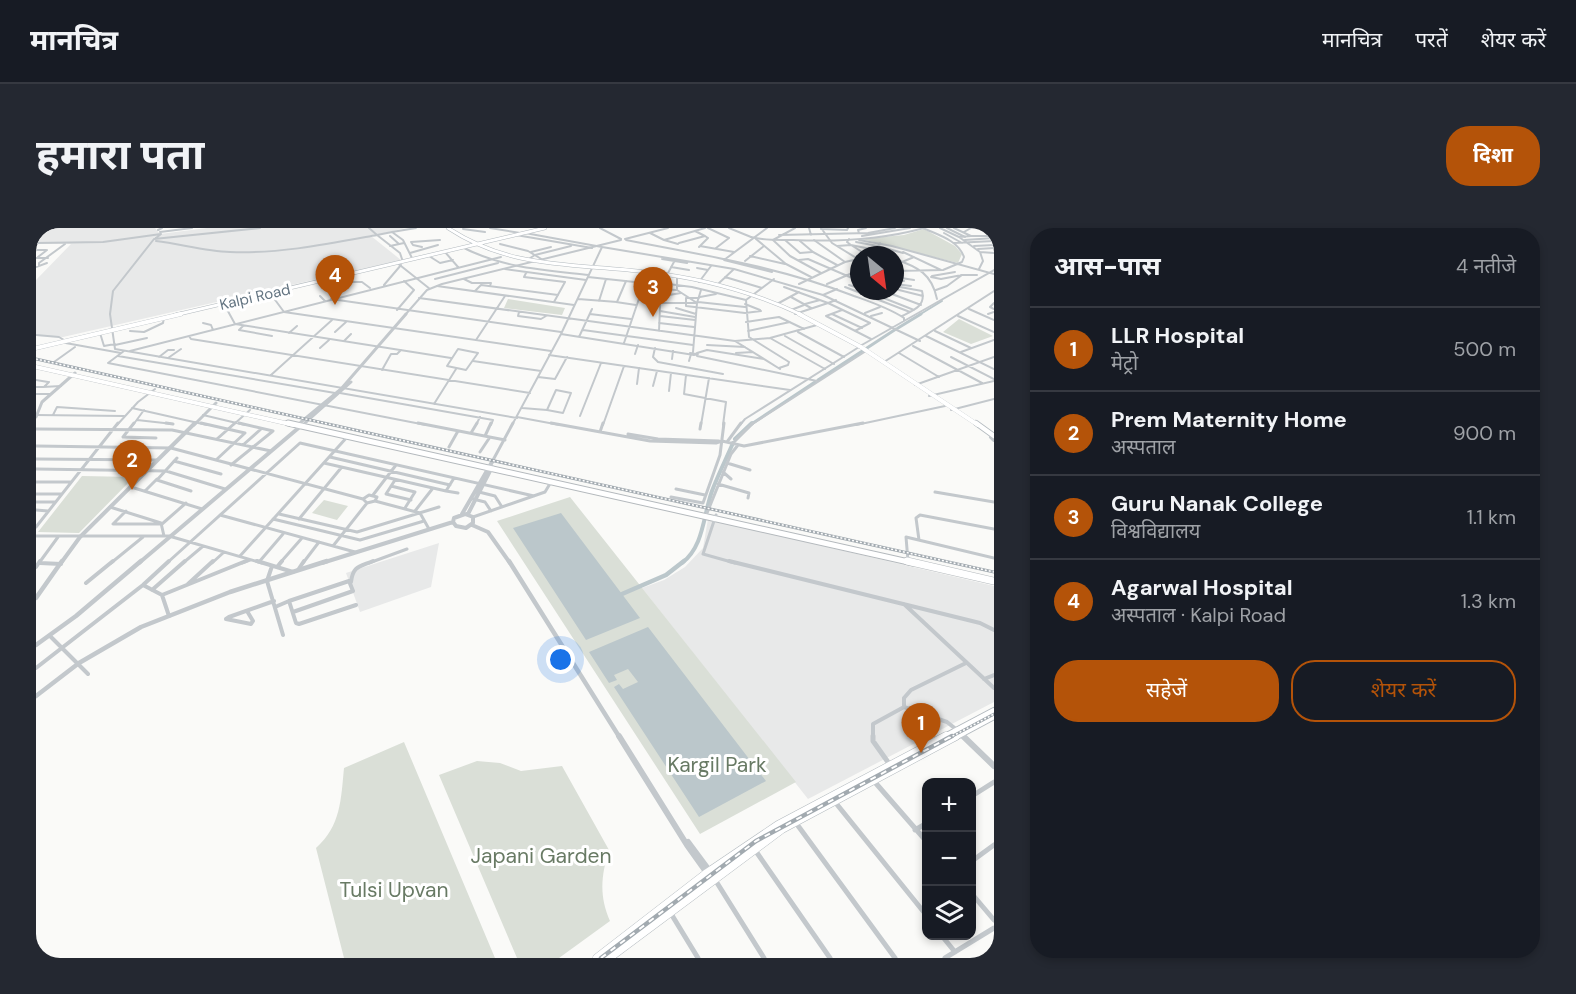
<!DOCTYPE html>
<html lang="hi">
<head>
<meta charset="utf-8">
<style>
  :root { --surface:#171b24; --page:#242831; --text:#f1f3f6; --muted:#9ea1a6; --line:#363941; --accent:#b45309 }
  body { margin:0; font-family:"DM Sans","Noto Sans Devanagari",sans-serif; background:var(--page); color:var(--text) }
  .controls { position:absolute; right:18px; bottom:18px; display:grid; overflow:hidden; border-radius:12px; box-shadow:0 3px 9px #0003 }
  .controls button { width:54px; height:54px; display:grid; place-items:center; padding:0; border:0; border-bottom:2px solid var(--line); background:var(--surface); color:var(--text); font:30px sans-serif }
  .compass { position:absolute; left:814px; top:18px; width:54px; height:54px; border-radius:50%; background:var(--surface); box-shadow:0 3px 9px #0003; rotate:151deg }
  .you { position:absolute; left:525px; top:432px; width:21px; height:21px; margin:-15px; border:4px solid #fff; border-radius:50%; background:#1a73e8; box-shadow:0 0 0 9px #1a73e833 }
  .badge { display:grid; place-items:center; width:39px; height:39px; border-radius:50%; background:var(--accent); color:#fff; font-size:20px; font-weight:700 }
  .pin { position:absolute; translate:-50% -50px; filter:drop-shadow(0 2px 3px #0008) }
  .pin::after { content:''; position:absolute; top:32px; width:21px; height:18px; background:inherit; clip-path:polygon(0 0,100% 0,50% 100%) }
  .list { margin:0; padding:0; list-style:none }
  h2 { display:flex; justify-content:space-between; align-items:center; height:78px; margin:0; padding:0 24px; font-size:26px }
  h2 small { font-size:20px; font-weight:400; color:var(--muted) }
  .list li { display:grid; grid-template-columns:39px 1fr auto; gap:18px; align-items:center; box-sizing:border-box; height:84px; padding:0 24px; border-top:2px solid var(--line) }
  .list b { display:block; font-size:22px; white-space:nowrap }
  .list p { margin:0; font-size:20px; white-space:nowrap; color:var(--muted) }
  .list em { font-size:20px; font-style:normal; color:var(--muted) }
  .actions { display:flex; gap:12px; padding:18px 24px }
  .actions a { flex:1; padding:14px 0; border:2px solid var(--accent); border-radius:24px; text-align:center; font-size:21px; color:var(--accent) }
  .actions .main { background:var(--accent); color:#fff }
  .icon { flex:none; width:33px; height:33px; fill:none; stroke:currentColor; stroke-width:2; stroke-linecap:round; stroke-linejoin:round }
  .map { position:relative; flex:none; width:958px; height:730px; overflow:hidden; border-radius:24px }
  header { display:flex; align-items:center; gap:36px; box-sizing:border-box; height:84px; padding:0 30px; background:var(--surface); border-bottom:2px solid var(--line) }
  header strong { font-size:28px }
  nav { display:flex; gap:33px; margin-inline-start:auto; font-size:21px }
  .intro { display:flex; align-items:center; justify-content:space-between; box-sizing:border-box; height:144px; padding:0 36px }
  h1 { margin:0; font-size:42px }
  .button { padding:15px 27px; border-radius:24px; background:var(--accent); color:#fff; font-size:21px; font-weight:700 }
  main { display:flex; gap:36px; padding:0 36px }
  aside { flex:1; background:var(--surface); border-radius:24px; box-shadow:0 3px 9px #0003 }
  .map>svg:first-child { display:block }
  .built { fill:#e8e9e9 }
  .green { fill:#dadfd7 }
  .water { fill:#bbc7cb }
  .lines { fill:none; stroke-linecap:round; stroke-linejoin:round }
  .canal-far3 { stroke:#bbc7cb; stroke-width:2 }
  .canal-far2 { stroke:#bbc7cb; stroke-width:3 }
  .canal-far1 { stroke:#bbc7cb; stroke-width:4 }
  .canal { stroke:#bbc7cb; stroke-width:4.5 }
  .secondary-far4-casing { stroke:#b3babf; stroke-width:4 }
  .secondary-far3-casing { stroke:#b3babf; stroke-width:4.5 }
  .secondary-far2-casing { stroke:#b3babf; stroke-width:6 }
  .secondary-far1-casing { stroke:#b3babf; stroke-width:8 }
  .secondary-casing { stroke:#b3babf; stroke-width:9 }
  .trunk-far2-casing { stroke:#b4b9bd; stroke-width:4.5 }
  .trunk-far1-casing { stroke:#b4b9bd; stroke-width:7 }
  .trunk-casing { stroke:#b4b9bd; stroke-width:8 }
  .minor-far3 { stroke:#c3c8cc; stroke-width:2 }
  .minor-far2 { stroke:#c3c8cc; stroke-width:3 }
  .minor-far1 { stroke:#c3c8cc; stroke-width:4 }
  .minor { stroke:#c3c8cc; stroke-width:5 }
  .tertiary-far4 { stroke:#c3c8cc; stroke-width:2 }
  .tertiary-far3 { stroke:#c3c8cc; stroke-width:3 }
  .tertiary-far2 { stroke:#c3c8cc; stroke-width:4 }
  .tertiary-far1 { stroke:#c3c8cc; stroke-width:4.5 }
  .tertiary { stroke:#c3c8cc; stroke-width:6 }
  .secondary-far4 { stroke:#fff; stroke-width:3 }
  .secondary-far3 { stroke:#fff; stroke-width:4 }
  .secondary-far2 { stroke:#fff; stroke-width:4.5 }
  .secondary-far1 { stroke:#fff; stroke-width:6 }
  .secondary { stroke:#fff; stroke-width:8 }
  .trunk-far2 { stroke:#fff; stroke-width:4 }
  .trunk-far1 { stroke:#fff; stroke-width:5 }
  .trunk { stroke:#fff; stroke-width:7 }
  .rail-far1-casing { stroke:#a2aab0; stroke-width:3 }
  .rail-casing { stroke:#a2aab0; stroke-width:4.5 }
  .rail-far1 { stroke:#fff; stroke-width:1.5; stroke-dasharray:2; stroke-linecap:butt }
  .rail { stroke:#fff; stroke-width:2; stroke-dasharray:6; stroke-linecap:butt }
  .labels { text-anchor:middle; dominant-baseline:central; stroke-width:6; stroke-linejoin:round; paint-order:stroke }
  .far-street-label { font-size:15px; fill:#657683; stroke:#fff }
  .near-park-label { font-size:21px; fill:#687a64; stroke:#fff }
</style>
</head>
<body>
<header>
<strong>मानचित्र</strong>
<nav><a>मानचित्र</a><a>परतें</a><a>शेयर करें</a></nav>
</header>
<div class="intro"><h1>हमारा पता</h1><a class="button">दिशा</a></div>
<main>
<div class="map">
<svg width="958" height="730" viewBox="0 0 958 730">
  <rect width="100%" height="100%" fill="#fafaf8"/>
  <path class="built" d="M0,0H119L124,6L171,0H370L335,8L365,32L27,109L0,107V52L35,16H0Z
    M672,291L958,358V474L772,571L606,360L628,352L649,339L667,320Z
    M403,315L395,359L324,384L310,345Z"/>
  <path class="green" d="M888,1L919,18L926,26L922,35L826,11L868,7Z
    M472,71L529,80L526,87L468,80Z
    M923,91L957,108L935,116L907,104Z
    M46,248L98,249L43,305L2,304Z
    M534,269L760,554L664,606L461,293Z
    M288,272L312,278L301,292L276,285Z
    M368,514L459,730H308L280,620C305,598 305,571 308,540Z
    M441,533L464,535L485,543L526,538L573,622C565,648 563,668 574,693L523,730H481L403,547Z"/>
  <path class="water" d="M525,285L604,390L550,412L477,300Z
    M612,399L730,553L663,589L578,459L583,456L587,461L602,454L592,441L578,447L581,452L573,455L553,424Z"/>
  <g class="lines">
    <path class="canal-far3" d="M883,87L906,73"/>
    <path class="canal-far2" d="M862,100L885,86
      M782,152L860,101
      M714,197L779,154"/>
    <path class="canal-far1" d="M699,211L716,195
      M646,335C668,318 667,288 676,263C682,247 690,231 697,215"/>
    <path class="canal" d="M586,366L630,347L648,333"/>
    <g class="secondary-far4-casing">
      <path id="secondary-far4" d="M412,0C476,42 539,35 611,44C665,50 717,64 766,87
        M139,87L509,0"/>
    </g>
    <g class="secondary-far3-casing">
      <path id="secondary-far3" d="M763,86L825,119L942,197
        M0,120L145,86"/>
    </g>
    <g class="secondary-far2-casing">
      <path id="secondary-far2" d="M940,195L958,208"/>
    </g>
    <g class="secondary-far1-casing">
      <path id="secondary-far1" d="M907,510L958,483
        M917,510L958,488"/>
    </g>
    <g class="secondary-casing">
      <path id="secondary" d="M561,730L671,645L742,597L910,508
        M573,730L746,601L920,508"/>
    </g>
    <g class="trunk-far2-casing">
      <path id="trunk-far2" d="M0,139L258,197"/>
    </g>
    <g class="trunk-far1-casing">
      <path id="trunk-far1" d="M252,195L877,335"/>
    </g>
    <g class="trunk-casing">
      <path id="trunk" d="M871,333L958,353"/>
    </g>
    <path class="minor-far3" d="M224,0L118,11L77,63L74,86L79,121L481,190
      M333,0L341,7L356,4
      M454,0L484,5
      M564,0L585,11
      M672,0L693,10L680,20
      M693,0L715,9
      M731,0L688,32L736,44
      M759,0L737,12L754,28L785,45
      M773,0L775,7
      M785,0L796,15L822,31
      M904,0L923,9
      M911,0L929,9
      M918,0L935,8L923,9L944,24L947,33L943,41
      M952,0L958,1
      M427,1L449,4
      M785,1L811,2L812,0
      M122,2L126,0
      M124,4L156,0
      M928,4L935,0
      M614,5L628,12L669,0
      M823,5L822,2L830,0
      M908,5L926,15
      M480,7L556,20
      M743,7L832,5L859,0
      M354,8L363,16
      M826,8L874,0
      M935,8H958
      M720,11L750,36L775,49
      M813,11L811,14L815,17L859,26L856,27
      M590,12C667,27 744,39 818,68C835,74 853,80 868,90V93L824,118
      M628,12L642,16
      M749,12L764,25L776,24
      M778,12L809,34
      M823,12L856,18L958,46
      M929,12L958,10
      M120,13C145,16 169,23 194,24C243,26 292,16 341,7L364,25L367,34
      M764,13L777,24L801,37
      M375,14L404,12
      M375,14L377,17L386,19
      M820,14L842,18L844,15
      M0,15L67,14L125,6L120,10
      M643,15L669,8L659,3
      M918,15L958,13
      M464,16L492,23L507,32
      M354,18L368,15
      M664,18L698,24
      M801,18L815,17L831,27
      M842,18L867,25
      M938,18L958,17
      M426,19C466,40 509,42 553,47
      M566,19L698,41L682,56
      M663,19L672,10L669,8
      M942,21L958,20
      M0,22H10
      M409,24L422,39
      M495,24L515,19
      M867,24L905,42
      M944,24L958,25
      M374,25L402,17
      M843,27L851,24
      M393,28L404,35L417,32
      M714,28L749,36
      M2,29L11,22
      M0,30H12
      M376,30L367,12L356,4L380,0
      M626,31L651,35
      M859,31C882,39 896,46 901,71
      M491,32L499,27L535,18
      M763,32L772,31L823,53
      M709,33L728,18
      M859,37L878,29
      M3,38V35L29,16
      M0,39L11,35
      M635,39L653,42
      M661,40L672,42
      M469,41L550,52
      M698,41L787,67L884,113
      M859,43L907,42L926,34L928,29C922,12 902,7 887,0
      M490,45L488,49L529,54
      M631,47L639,32
      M925,47H941
      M896,48L919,44
      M552,49L608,55
      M689,49L726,60
      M859,49L878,52
      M895,49L905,51L926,47L911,58L900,62
      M641,50V62L661,75
      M399,51L462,35
      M428,51L436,55H455L454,58
      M738,51L710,72L713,109L753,134L752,137L743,140
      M609,53L656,59L710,72
      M859,53H868
      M313,54H326L334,60
      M663,54L675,38
      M763,56L809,34L822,31
      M791,56L823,42
      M859,56L875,58
      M348,57L365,37
      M813,57L823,60
      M401,58L538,77
      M748,59L792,75L800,72
      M809,59L874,84
      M864,59L886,63C890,78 878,82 866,88
      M625,61L640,62
      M863,62L887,68
      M439,63L445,57L522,67
      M830,63L878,82
      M848,63L885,77
      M234,65L248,84L515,123
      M605,65L633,67L645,65
      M615,66L618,54
      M787,67L801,61
      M284,68L289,73
      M664,69L680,66
      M755,69L775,80
      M383,70L699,113L734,110L781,97
      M663,70H650V78L709,85L725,83
      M295,71L525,104
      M542,71L581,74L590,53
      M563,73L570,51
      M518,74L529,54
      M580,74L600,77
      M662,74L709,79
      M624,75H660
      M958,75L954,79L958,81
      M188,76L199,96L415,130
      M709,76L724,82
      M741,76L763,64
      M769,76L784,72
      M640,80L660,86
      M933,81L958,92
      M361,82L378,62L368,53
      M755,82L768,77
      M806,82L790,88L835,111
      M624,83L659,89
      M483,84L482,88L505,91L510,88
      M829,85L844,79
      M554,86L595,91
      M759,86L792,75L834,95L819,103
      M796,86L826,100
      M952,86L958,84
      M624,88L659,92
      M835,88L846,85
      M922,88L958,104
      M868,93L958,42
      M710,94L743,89L768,101
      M167,95L175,97L177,102
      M623,95L658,99
      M207,98L203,102L236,108
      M547,102L657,117
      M94,103L108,104L127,95L128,89
      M623,103L625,55
      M712,103L754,94
      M899,103L935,120
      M299,104L310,94
      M762,104L808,129
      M64,105L68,118L79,116
      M253,105L261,98
      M525,106L658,127L662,126L654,125
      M0,107L23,109L28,112
      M153,108L155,111L494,165
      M749,108L798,136
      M890,108L958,141
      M543,109L556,81
      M734,110L789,141
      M440,112L469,68
      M308,113L315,106
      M699,113L744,141
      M24,114L85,125
      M588,115L612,44
      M79,117L111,110
      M671,117L709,119
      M877,118L946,155
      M284,120L293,112
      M619,120L617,129L622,134L687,146
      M422,121L442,125L430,142L411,138Z
      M88,123L72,135L390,197
      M94,123L465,29
      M657,124L661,75L665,62
      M925,124L958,112
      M661,125L671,122L728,131
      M700,125L717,124
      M863,125L903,149
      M599,126L602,117
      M513,127L754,162
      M82,128L299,165
      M661,128L781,153
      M123,129L132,122H138
      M915,129L958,151
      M132,130L145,121
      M636,131L637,123
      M437,133L505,143
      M653,133L655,126
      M18,134L39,119
      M848,134L958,63
      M346,142L355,126H361L365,122
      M235,147L296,92
      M650,147L648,166L690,174L687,197
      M502,149L519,151L531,129
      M0,152L12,154
      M601,156L603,140
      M879,157L958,129
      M617,158L621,143
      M0,159H8L13,154
      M7,159L25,158
      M520,162L535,165L527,185L511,182Z
      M633,163L635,145
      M304,165L457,192L455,197
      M0,166H15
      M893,168L958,153
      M398,176L420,141
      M96,180L171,197
      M486,180L511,182
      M915,182L958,171
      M0,187L88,188
      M17,187L21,179L79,183
      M167,187L209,197
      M544,188L565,135
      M481,189L524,197
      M101,192L137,196
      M81,197L102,174L119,161
      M97,197L108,182
      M197,197L214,182
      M440,197L444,189
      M476,197L525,106L566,19L489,5
      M567,197L588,138
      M665,197L673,150
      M704,197L709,191L823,119
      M715,197L830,123
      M820,197L909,178"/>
    <path class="minor-far2" d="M98,195L87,209L120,210
      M130,195L137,196
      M165,195L209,205L180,232
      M203,195L237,203
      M382,195L469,212
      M515,195L614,213L680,215L686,213L708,218L827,195
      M0,201L136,202L235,223
      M664,201L665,195
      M564,204L567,195
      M435,205L441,195
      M592,206L622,211L683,213
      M449,208L455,195
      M181,211L199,195
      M691,214L705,195
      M698,214L717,195
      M207,217L225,201
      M0,218L135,220L327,271
      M413,219L422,203
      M444,224L454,209
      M294,229L414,257
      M141,230L121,252L155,263
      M0,231L121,232
      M138,233L185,246
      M456,234L477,195
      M288,235L410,263L418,250
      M691,235L714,242
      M195,237L237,203
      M0,241L130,243L189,261
      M687,244L695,251
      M359,252L350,266L375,272
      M0,254H35
      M682,256L713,265L712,270
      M355,258L379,264L369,280
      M95,259L166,281
      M640,261L669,267
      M110,262L121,251
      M410,263L422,265
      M443,264L459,268L466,279
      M899,264L958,274
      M0,266H25
      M333,267L341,269L339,273L331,275L327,271Z
      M337,267L360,237
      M635,269L667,275L684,227L688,195
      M437,271L449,274L455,283
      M339,273L384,285L393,301
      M0,274H19
      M74,279L125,295L128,308
      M0,282L12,283
      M90,283L77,296H126L150,275
      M379,283L397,260
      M671,285L695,226L702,217
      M243,286L321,304L403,279
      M184,287L319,324
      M680,287L667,326L699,335
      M437,289L509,264L515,254
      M237,291L324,312L388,293
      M263,291L305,240
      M0,299L82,195
      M0,308H133L226,335
      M883,312L880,290L884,287L958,301
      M297,318L331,275
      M204,328L312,208
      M872,333L870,309L958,330
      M223,334L247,306
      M3,335L22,309
      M75,335L107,309
      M131,335L264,215L498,268
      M147,335L166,319
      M176,335L187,325
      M206,335L214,332
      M244,335L266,310
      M267,335L283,314
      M333,335L371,321"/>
    <path class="minor-far1" d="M221,333L257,344
      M693,333L944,395L958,402
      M4,335L25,336
      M236,338L231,353L247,407
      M0,339L4,333
      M241,339L246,333
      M262,342L268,333
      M315,354C317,338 323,339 337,333
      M50,355L77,333
      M152,356L177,333
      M107,357L126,367L133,388
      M116,362L149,333
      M126,367L210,333
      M868,376L958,460
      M239,379L253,373
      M211,383L217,393L215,396L190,391L193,389L238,373
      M257,384L317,363L313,353L253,373L260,395L263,396L320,377
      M14,408L52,446
      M0,440L107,357L133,333
      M948,451L958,447
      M868,479L911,494L921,502
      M837,510V496L868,479V470L875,462L930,435"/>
    <path class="minor" d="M837,508V513L854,537
      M837,552L891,614
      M936,568L958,554
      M799,574L891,688
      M760,595L859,730
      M879,602L891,595
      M719,622L794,730
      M936,633L958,617
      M678,650L728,730
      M936,666L958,692
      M634,684L662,730
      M906,708L919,724
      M909,730L958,700"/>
    <path class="tertiary-far4" d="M715,9C729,13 743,12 757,12C802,14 845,12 888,0
      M589,11L632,0
      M360,34L394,61
      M369,87L391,62L406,56L585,12"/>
    <path class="tertiary-far3" d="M0,189L6,174L39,145
      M265,194L305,161L370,86
      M269,195L315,154
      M158,197L180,175"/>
    <path class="tertiary-far2" d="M955,209L958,212
      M426,286L456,234
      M429,286L437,289V295L430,300L420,298L417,294L418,290Z
      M432,286L456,239
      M436,297L452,304L474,335
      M25,335L44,309L159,195
      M103,335L266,197
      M286,335L417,294"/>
    <path class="tertiary-far1" d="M473,333L584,510
      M0,370L26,333
      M0,417L40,388L105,333
      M0,468L43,435L105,399L194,364L291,333
      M923,504L929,510"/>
    <path class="tertiary" d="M583,508L651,617L671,645L678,650
      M927,508L958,538
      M652,614L675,645"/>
    <use href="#secondary-far4" class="secondary-far4"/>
    <use href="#secondary-far3" class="secondary-far3"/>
    <use href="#secondary-far2" class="secondary-far2"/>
    <use href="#secondary-far1" class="secondary-far1"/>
    <use href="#secondary" class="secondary"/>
    <use href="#trunk-far2" class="trunk-far2"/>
    <use href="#trunk-far1" class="trunk-far1"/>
    <use href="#trunk" class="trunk"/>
    <g class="rail-far1-casing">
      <path id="rail-far1" d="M0,0H3
        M0,131L958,344
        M913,510L958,486"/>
    </g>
    <g class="rail-casing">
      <path id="rail" d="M565,730L720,613L916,508"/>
    </g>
    <use href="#rail-far1" class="rail-far1"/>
    <use href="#rail" class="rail"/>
  </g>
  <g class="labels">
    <g class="far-street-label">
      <text transform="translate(219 69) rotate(-13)">Kalpi Road</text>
    </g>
    <g class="near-park-label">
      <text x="681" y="537">Kargil Park</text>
      <text x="505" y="628">Japani Garden</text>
      <text x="358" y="662">Tulsi Upvan</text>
    </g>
  </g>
</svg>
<div class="controls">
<button>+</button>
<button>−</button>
<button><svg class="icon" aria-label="layers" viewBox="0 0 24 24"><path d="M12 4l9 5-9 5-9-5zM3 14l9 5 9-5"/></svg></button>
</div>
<svg class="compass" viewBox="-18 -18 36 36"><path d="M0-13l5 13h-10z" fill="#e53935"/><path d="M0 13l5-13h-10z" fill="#9ea1a6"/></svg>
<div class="you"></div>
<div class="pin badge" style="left:885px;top:525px">1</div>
<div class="pin badge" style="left:96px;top:262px">2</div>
<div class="pin badge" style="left:617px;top:89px">3</div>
<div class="pin badge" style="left:299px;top:77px">4</div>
</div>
<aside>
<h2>आस-पास<small>4 नतीजे</small></h2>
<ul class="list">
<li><span class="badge">1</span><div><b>LLR Hospital</b><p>मेट्रो</p></div><em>500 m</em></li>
<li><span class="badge">2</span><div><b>Prem Maternity Home</b><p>अस्पताल</p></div><em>900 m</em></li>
<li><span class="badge">3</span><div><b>Guru Nanak College</b><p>विश्वविद्यालय</p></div><em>1.1 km</em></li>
<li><span class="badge">4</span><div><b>Agarwal Hospital</b><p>अस्पताल · Kalpi Road</p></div><em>1.3 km</em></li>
</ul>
<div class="actions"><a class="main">सहेजें</a><a>शेयर करें</a></div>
</aside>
</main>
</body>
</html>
